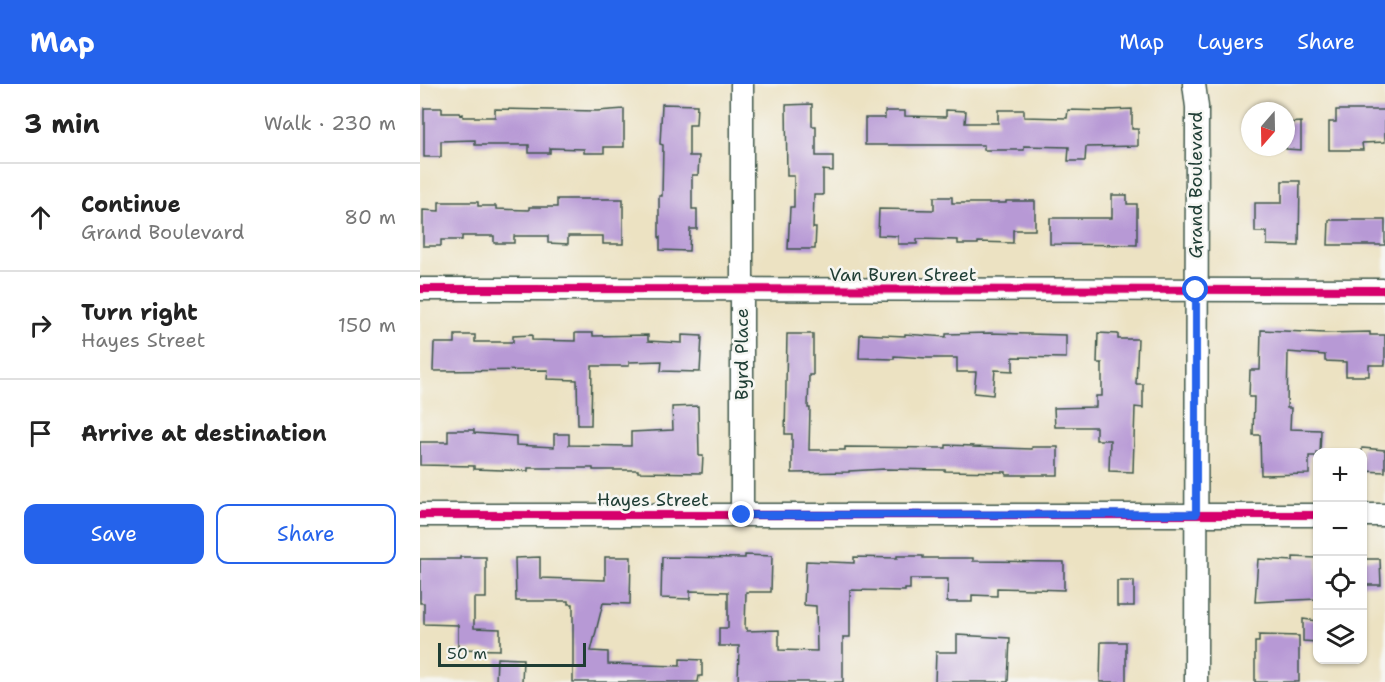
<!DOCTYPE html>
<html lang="en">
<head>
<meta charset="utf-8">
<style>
  :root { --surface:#fff; --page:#f6f6f6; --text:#222; --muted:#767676; --line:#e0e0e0; --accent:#2563eb }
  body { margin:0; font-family:"Shantell Sans",sans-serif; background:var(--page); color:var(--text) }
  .controls { position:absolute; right:18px; bottom:18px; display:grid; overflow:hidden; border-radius:12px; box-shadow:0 2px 4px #0004 }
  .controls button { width:54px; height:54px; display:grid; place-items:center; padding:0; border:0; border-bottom:2px solid var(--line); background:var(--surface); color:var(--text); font:30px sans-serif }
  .compass { position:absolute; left:821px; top:18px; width:54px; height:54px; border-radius:50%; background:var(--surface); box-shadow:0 2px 4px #0004; rotate:200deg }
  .scale { position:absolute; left:18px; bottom:15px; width:148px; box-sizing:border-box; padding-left:6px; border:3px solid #1f3d34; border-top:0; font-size:16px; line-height:21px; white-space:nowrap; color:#1f3d34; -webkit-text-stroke:4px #f6f6f2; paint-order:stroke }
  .stop { position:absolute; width:18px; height:18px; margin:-14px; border:4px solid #2563eb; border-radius:50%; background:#fff }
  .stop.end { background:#2563eb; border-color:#fff; box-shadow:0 2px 6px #0008 }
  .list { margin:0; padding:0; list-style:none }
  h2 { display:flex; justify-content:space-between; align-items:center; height:78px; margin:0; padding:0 24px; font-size:26px }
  h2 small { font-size:20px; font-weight:400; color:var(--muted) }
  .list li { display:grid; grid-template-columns:39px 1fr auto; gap:18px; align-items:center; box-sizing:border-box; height:108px; padding:0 24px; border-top:2px solid var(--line) }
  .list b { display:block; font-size:22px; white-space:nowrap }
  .list p { margin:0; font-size:20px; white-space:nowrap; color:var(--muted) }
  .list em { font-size:20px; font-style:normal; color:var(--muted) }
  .actions { display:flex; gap:12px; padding:18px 24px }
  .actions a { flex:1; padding:14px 0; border:2px solid var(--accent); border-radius:12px; text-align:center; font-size:21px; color:var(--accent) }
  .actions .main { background:var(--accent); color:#fff }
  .icon { flex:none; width:33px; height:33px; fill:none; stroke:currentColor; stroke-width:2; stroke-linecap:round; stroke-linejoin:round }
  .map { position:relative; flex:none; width:965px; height:598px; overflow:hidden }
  header { display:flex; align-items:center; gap:36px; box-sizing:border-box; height:84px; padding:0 30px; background:var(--accent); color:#fff }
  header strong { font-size:28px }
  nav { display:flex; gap:33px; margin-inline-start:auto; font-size:21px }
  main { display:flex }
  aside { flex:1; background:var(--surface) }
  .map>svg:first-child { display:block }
  .building { fill:#b799d5 }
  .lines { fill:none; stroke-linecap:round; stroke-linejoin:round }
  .minor-casing { stroke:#3e5649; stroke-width:25 }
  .minor { stroke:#fff; stroke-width:22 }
  .cycleway-casing { stroke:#f6f6f2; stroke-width:11 }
  .cycleway { stroke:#d6006c; stroke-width:8 }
  .route { stroke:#2563eb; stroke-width:8 }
  .labels { text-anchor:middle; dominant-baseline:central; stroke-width:5; stroke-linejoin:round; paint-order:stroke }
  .street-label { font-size:18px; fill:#1f3d34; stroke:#f6f6f2 }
</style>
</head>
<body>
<header>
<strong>Map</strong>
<nav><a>Map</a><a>Layers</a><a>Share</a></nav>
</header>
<main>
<aside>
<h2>3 min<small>Walk · 230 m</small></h2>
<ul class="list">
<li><svg class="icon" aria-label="ahead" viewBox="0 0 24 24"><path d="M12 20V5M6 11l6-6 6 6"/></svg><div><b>Continue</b><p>Grand Boulevard</p></div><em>80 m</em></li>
<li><svg class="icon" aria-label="right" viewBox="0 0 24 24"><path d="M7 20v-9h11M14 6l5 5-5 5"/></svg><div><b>Turn right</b><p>Hayes Street</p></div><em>150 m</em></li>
<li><svg class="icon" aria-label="arrive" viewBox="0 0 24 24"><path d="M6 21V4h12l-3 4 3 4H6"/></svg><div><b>Arrive at destination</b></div></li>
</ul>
<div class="actions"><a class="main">Save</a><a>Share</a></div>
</aside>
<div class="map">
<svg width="965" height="598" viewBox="0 0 965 598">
  <rect width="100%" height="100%" fill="#f6f6f2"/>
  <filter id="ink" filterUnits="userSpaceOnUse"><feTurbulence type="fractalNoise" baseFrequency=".0167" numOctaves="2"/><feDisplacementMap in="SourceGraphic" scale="12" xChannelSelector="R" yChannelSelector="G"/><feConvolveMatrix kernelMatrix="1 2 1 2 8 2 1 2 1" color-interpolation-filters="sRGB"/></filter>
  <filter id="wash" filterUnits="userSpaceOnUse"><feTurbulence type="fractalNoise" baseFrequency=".008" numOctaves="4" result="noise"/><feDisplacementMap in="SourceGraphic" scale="24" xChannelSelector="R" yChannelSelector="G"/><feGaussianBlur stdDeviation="1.35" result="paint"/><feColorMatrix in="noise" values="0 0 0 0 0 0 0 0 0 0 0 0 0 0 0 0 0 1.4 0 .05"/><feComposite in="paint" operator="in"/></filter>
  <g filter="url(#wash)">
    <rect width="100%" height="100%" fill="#ece2c2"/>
    <g id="blocks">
      <path class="building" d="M242,20L277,21L276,41H269V72H279L278,91H272V125H277V145H270L269,167L240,166V153H239V112H242L243,61L240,60Z
        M392,20V42H396V72H413V87L403,86V111H394L393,144H396L395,165H368L370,123H374V92H367L366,21Z
        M4,24H22V29H40V31L43,30V33H75V25L177,27L204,25V63H184V69H164V65L130,64V69H109V61H55V56L21,57V73H4Z
        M712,25V45H718V62L666,63L665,77H648L649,63L604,62V66H564V61H445V34H465V27H485V32L526,33V26L546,27L545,39H578V26H604V33L647,34L648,26L687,27V26Z
        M916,26H965V58L942,59L943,66H909V38H916Z
        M881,38V66L866,65V39Z
        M862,97H880L879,162L847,161V148H835V119H862Z
        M692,111H707V120H717V161L630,160V134H692Z
        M514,113H532V119H586V117H615V146H593V159L558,158V160H538V156L497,155V160H478V152L458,151L459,125L514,126Z
        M137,115H203V160H183V152H148V160L128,159V152H94V159H74V152H42V156H21V162H3V126L19,127V118H58V122H76V125L109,126V123H137Z
        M909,136H965V161H908Z
        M841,246L905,249L950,248V251H965V281H949V292H926V278L905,277V271L868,268L867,324H871L870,345L901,346L900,369H897V372H889V390L841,391L840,351H833L834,313H829L830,286H840Z
        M155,249H173V252L228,251V257L262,259V251L282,252L280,288L241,287L242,277L209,278V282H172L171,341H158L157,296L127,295L128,286L13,287L14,259H35V251H55V258H93V252L112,251V256L155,257Z
        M569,249L646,251V274L593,273V287L575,286L573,311L554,309L556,288H537V274H507L474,272V275L439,274L440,250L485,252V250L526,253V250Z
        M678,249L698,250V255H718L716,300H723V324L715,323L713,388L689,387L690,356H676V343H635L634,324L676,323V312H682V279H677Z
        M367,250H393V291H389L388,324H390L389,366H425V363L526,364V361L553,362V363L612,365V363H638V391H586V388L525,387V386L465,385L429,387V388L372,389V350H365Z
        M278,322L279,372H283L282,389L218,388V386H173V384H108V387L54,385V382L0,381V358H28V346H54V349L96,352V361L134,363V350H149V361L211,362V348L253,346L252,323Z
        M942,364L965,366V388L942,387Z
        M325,471L352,472L351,508H326L325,544H327V547L359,546V566L397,567L396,522L384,521L386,477L434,479V473L477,474V472H503V474H553V477L644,478V506L577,504V512L552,511V518H527L528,495H490V505H485V507L430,506V553H423V598H318L319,562H299V544H308V508L270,507V515L241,514L242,473L325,474Z
        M40,473H66V514H54V544L80,545V566L38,565V541L4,540V519H0V475H40Z
        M120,473V494L185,496V473H211L210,520L183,519L171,567L188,568V580L260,582V575L282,576V592H279L278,598H153V520H148V517H96L95,474Z
        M873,473L897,474V515L835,518L838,475L873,477Z
        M942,475H960L961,501H942Z
        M697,497H714V522H697Z
        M883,535L897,537V558L883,557Z
        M537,551L590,554L588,598H515L516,568H537Z
        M839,551L879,552V598H835V558H839Z
        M681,558H706V598H680Z
        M77,574L103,575L102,598H76Z"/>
    </g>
  </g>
  <g filter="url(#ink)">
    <use href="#blocks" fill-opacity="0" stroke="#3e5649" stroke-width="1.5"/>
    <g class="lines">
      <g class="minor-casing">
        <path id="minor" d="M774,0L777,23L776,598
          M0,205L965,206
          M0,431H898
          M322,431V0
          M942,431H965"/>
      </g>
      <use href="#minor" class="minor"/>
      <g class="cycleway-casing">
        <path id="cycleway" d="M0,205L965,206
          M0,431H898"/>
      </g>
      <use href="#cycleway" class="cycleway"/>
    </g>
  </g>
  <g class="lines" filter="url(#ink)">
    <path class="route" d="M322,431L776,430V206"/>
  </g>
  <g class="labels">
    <g class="street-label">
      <text transform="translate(776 101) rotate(-90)">Grand Boulevard</text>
      <text x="483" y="191">Van Buren Street</text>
      <text transform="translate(322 270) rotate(-90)">Byrd Place</text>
      <text x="233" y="416">Hayes Street</text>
    </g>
  </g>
</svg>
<div class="controls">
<button>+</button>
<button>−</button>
<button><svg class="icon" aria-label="locate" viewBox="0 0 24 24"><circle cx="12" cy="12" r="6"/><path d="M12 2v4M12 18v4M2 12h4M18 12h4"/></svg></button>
<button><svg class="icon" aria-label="layers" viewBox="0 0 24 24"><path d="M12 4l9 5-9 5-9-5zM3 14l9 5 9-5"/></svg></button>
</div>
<svg class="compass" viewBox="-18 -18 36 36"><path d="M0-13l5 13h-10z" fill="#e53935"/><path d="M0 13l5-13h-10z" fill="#767676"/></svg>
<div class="scale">50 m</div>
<div class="stop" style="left:776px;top:206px"></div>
<div class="stop end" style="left:322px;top:431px"></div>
</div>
</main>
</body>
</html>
